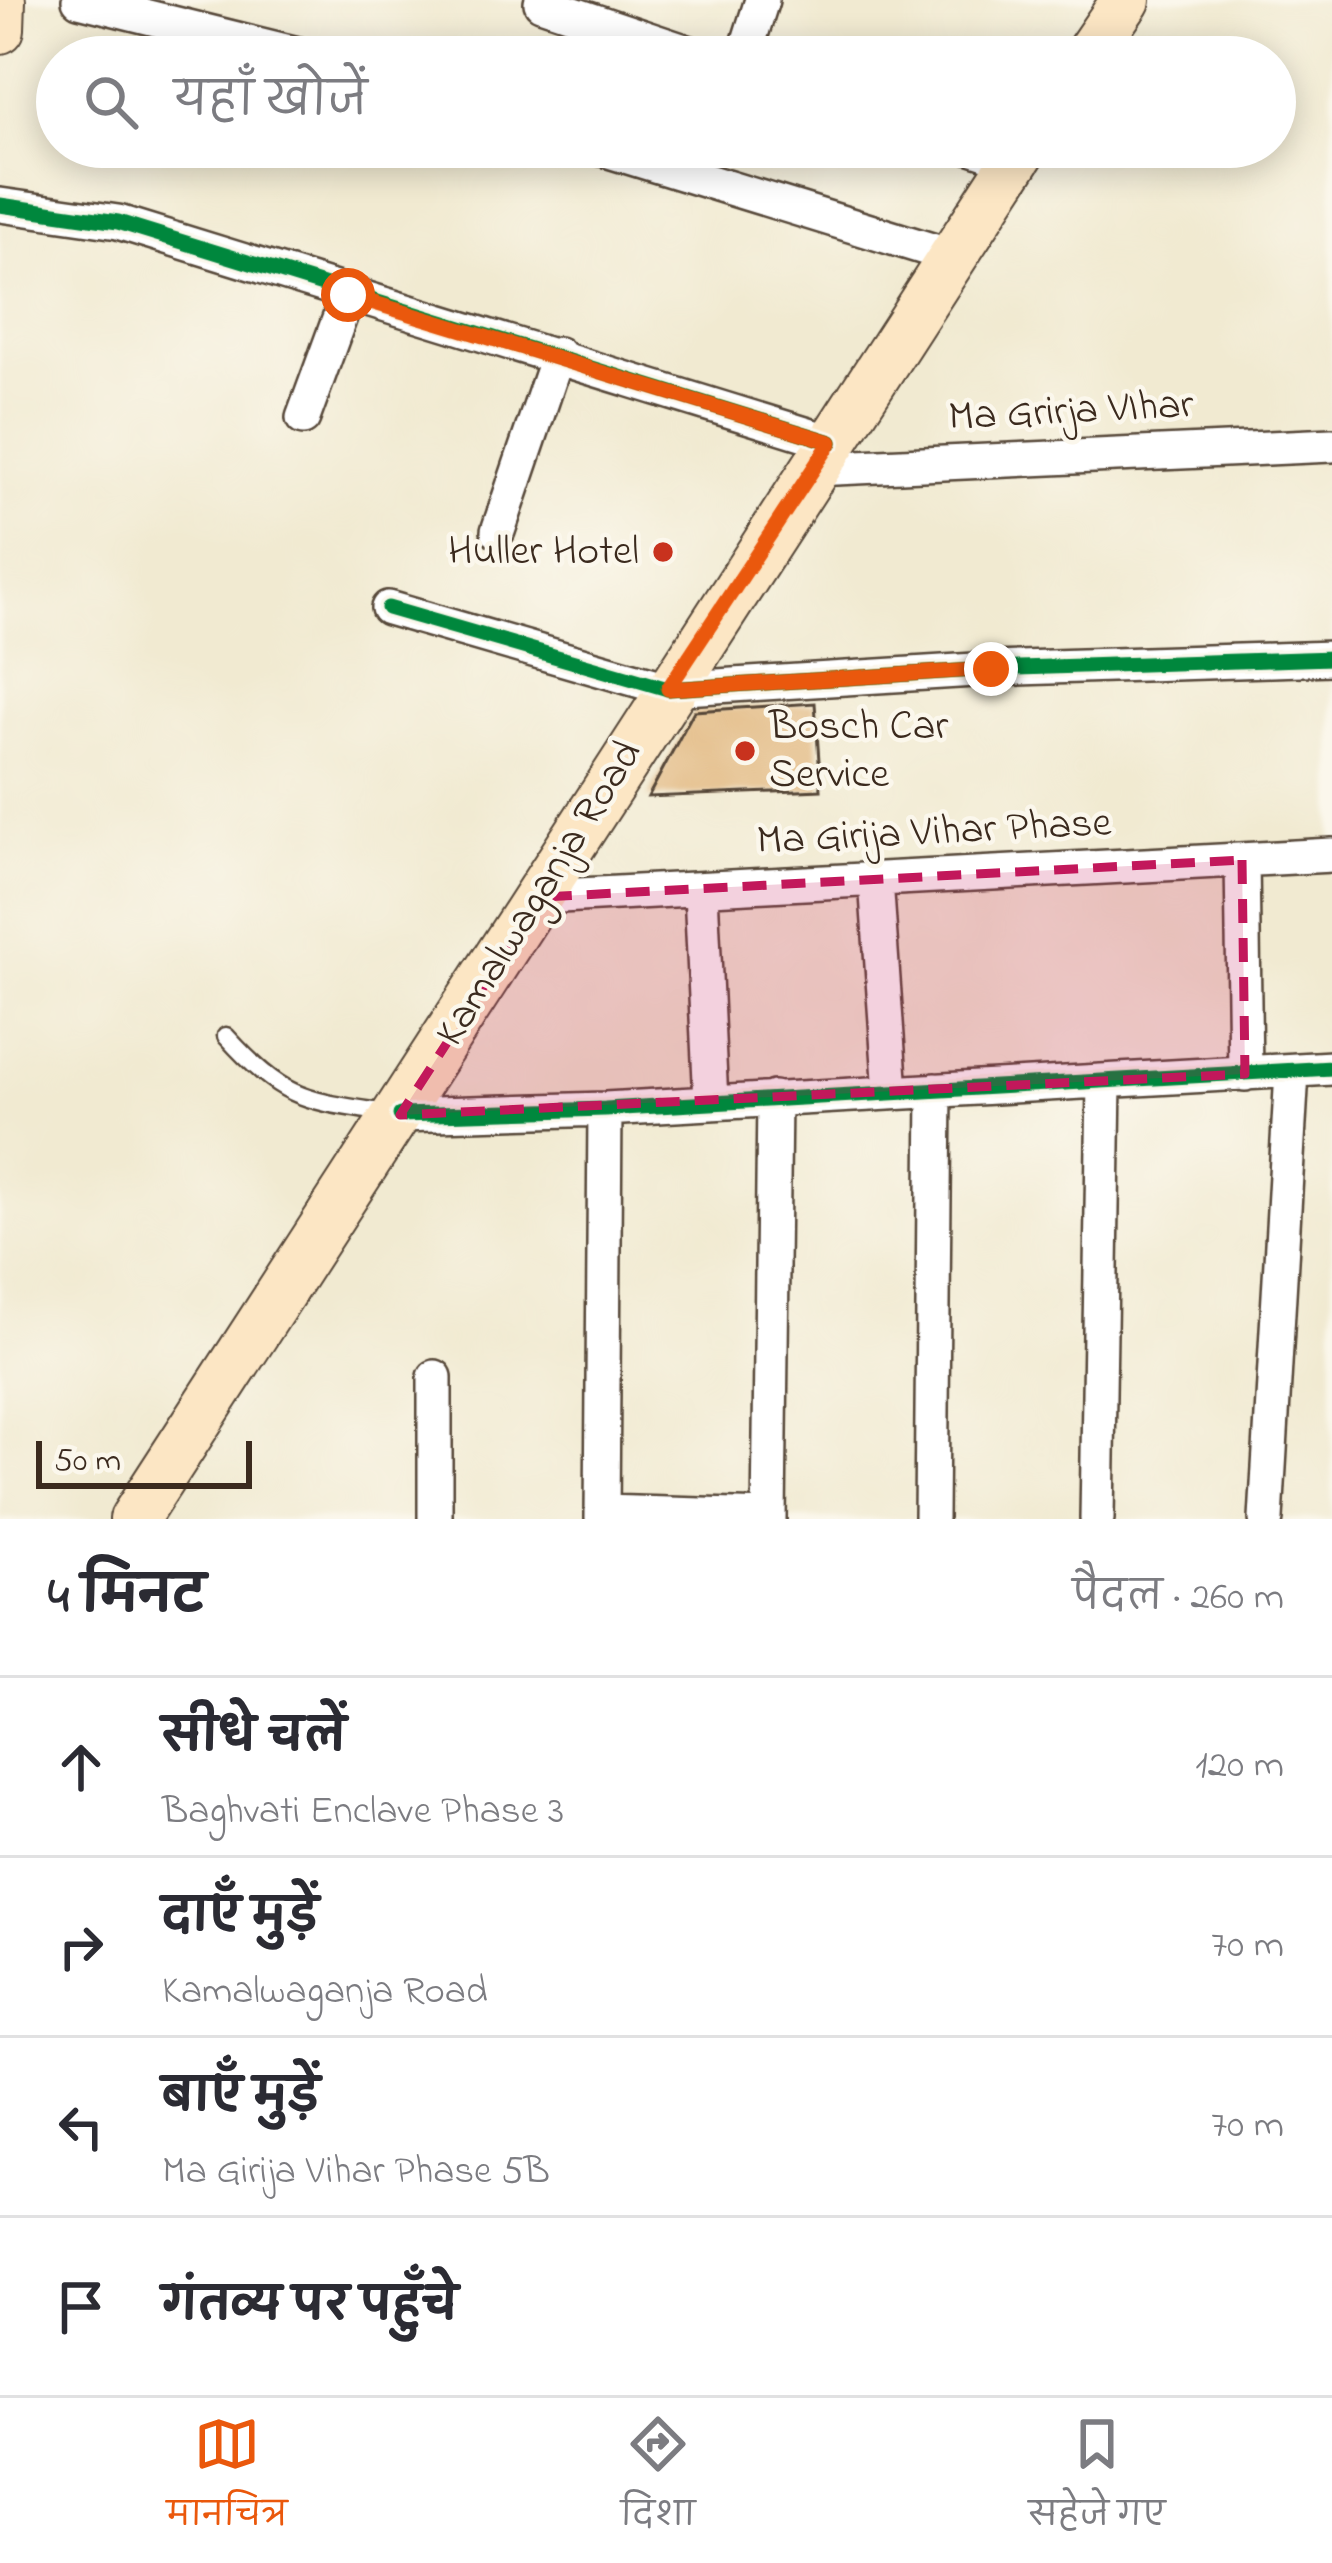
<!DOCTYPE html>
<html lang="hi">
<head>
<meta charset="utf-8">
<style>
  :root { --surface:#fff; --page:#f2f2f3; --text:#2b2b33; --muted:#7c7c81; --line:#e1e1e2; --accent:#ea580c }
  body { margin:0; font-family:"Indie Flower","Playpen Sans Deva",sans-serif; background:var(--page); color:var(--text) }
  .scale { position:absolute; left:36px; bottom:30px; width:216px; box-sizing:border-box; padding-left:12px; border:6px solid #3b2a1e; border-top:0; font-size:33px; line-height:42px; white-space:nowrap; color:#3b2a1e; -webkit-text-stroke:9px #fbf7ec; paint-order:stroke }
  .stop { position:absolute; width:36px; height:36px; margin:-27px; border:9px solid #ea580c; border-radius:50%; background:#fff }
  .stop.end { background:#ea580c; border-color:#fff; box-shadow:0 3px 12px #0008 }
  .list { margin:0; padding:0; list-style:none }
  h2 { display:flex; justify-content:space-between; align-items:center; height:156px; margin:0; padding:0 48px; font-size:51px }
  h2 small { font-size:39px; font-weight:400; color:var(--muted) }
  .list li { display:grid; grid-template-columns:78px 1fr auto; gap:36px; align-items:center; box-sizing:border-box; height:180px; padding:0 48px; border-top:3px solid var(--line) }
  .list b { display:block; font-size:45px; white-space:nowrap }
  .list p { margin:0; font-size:39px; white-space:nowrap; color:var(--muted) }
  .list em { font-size:39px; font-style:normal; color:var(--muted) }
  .icon { flex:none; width:66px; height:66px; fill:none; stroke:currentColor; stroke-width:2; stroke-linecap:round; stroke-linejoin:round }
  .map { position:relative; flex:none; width:1332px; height:1519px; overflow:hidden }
  .search { position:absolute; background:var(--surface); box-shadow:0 6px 30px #0003; left:36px; right:36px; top:36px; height:132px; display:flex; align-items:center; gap:30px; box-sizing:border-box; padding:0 42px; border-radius:66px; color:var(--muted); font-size:45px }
  .sheet { height:876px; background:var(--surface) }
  nav { display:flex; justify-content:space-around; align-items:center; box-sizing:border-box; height:168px; border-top:3px solid var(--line); background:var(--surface); font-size:33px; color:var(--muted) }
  nav a { display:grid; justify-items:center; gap:6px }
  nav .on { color:var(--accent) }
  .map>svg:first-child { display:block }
  .building { fill:#e2b982 }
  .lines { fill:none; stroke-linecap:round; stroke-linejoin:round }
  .lane-casing { stroke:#564739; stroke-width:21 }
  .street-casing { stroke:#564739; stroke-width:38 }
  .secondary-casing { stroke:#564739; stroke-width:52 }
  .lane { stroke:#fff; stroke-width:16 }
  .street { stroke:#fff; stroke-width:33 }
  .secondary { stroke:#fce6c4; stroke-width:48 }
  .cycleway-casing { stroke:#fbf7ec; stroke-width:22 }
  .cycleway { stroke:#00873e; stroke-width:15 }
  .route { stroke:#ea580c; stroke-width:15 }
  .marked { fill:#c2185b; fill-opacity:0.2; stroke:#c2185b; stroke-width:9; stroke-dasharray:24 15; stroke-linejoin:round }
  .poi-dot { fill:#c8321e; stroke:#fbf7ec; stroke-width:4.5 }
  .labels { text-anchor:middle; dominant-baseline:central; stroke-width:9; stroke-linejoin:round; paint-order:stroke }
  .street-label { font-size:42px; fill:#3b2a1e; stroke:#fbf7ec }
  .poi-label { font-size:42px; fill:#3b2a1e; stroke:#fbf7ec; text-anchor:end }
</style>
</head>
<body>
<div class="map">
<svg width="1332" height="1519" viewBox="0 0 1332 1519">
  <rect width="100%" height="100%" fill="#fbf7ec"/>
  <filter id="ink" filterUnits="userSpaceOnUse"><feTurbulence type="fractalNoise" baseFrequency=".00833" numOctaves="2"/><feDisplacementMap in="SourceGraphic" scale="24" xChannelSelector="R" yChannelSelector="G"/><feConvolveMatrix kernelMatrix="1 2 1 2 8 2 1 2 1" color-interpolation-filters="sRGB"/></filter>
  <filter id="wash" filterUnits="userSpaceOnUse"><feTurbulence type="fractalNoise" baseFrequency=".004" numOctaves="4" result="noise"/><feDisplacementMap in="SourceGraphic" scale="48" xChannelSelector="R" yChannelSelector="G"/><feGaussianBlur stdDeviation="2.7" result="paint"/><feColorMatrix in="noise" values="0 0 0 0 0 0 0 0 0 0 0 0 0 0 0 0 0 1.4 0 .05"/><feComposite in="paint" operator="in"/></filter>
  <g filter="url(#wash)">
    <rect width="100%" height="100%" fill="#f1ead1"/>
    <g id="blocks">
      <path class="building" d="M815,703L821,790L648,797L694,711Z"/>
    </g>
  </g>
  <g filter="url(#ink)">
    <use href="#blocks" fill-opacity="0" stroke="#564739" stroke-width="3"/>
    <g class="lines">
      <g class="lane-casing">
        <path id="lane" d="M226,1036C287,1103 306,1100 392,1114"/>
      </g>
      <g class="street-casing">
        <path id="street" d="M79,0L310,57
          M541,3L702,57
          M744,57L762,0
          M596,147L951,256
          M971,147L1014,161
          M0,205L118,222L831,442
          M303,418L348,295
          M814,469L1332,445
          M498,531L558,354
          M388,608L668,689L991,669L1332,658
          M1242,860L1245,1074
          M876,880L891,1093
          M701,892L711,1102
          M542,897L1332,855
          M400,1115L605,1109L1332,1068
          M435,1377V1519
          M602,1512L769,1517
          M602,1519L605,1109
          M769,1519L774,1098
          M931,1519L935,1090
          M1097,1519L1104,1083
          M1266,1519L1292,1072"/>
      </g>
      <g class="secondary-casing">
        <path id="secondary" d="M0,29L1,0
          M1087,57L1126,0
          M134,1519L1024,147"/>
      </g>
      <use href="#lane" class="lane"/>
      <use href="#street" class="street"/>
      <use href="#secondary" class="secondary"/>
      <g class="cycleway-casing">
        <path id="cycleway" d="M0,205L118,222L831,442
          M388,608L668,689L991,669L1332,658
          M400,1115L605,1109L1332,1068"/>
      </g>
      <use href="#cycleway" class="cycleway"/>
    </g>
  </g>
  <g class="lines" filter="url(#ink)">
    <path class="route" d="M348,295L831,442L668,689L991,669"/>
  </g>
  <path class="marked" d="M1242,860L1245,1074L400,1115L542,897Z"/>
  <g class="poi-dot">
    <circle cx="663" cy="552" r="12"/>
    <circle cx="745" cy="751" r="12"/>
  </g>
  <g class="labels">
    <g class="street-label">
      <text transform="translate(1071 412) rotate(-3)">Ma Grirja VIhar</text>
      <text transform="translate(934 833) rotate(-3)">Ma Girija Vihar Phase</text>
      <text transform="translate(540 894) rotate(-58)">Kamalwaganja Road</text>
    </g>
    <g class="poi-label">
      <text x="639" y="552">Huller Hotel</text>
      <text x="769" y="727" text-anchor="start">Bosch Car<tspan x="769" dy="48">Service</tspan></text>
    </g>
  </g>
</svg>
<div class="scale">50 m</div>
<div class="stop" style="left:348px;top:295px"></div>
<div class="stop end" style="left:991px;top:669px"></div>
<div class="search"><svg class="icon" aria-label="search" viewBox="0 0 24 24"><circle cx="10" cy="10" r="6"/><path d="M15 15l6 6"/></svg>यहाँ खोजें</div>
</div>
<section class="sheet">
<h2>4 मिनट<small>पैदल · 260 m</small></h2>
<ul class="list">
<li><svg class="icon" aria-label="ahead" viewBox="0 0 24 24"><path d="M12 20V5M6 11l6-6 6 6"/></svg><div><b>सीधे चलें</b><p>Baghvati Enclave Phase 3</p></div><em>120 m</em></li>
<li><svg class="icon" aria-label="right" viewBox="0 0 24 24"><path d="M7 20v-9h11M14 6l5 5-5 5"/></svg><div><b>दाएँ मुड़ें</b><p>Kamalwaganja Road</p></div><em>70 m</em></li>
<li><svg class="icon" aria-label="left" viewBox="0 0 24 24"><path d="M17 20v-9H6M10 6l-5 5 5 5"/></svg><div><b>बाएँ मुड़ें</b><p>Ma Girija Vihar Phase 5B</p></div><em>70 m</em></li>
<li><svg class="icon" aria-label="arrive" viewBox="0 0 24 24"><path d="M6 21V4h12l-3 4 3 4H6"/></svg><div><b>गंतव्य पर पहुँचे</b></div></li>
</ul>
</section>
<nav>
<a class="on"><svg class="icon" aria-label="map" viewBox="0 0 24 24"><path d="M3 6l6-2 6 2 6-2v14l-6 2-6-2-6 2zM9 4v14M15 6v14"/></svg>मानचित्र</a>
<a><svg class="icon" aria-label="directions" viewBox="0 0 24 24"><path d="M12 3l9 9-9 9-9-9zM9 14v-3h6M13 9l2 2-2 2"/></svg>दिशा</a>
<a><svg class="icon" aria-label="saved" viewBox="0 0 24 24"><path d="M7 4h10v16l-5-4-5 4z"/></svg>सहेजे गए</a>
</nav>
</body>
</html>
